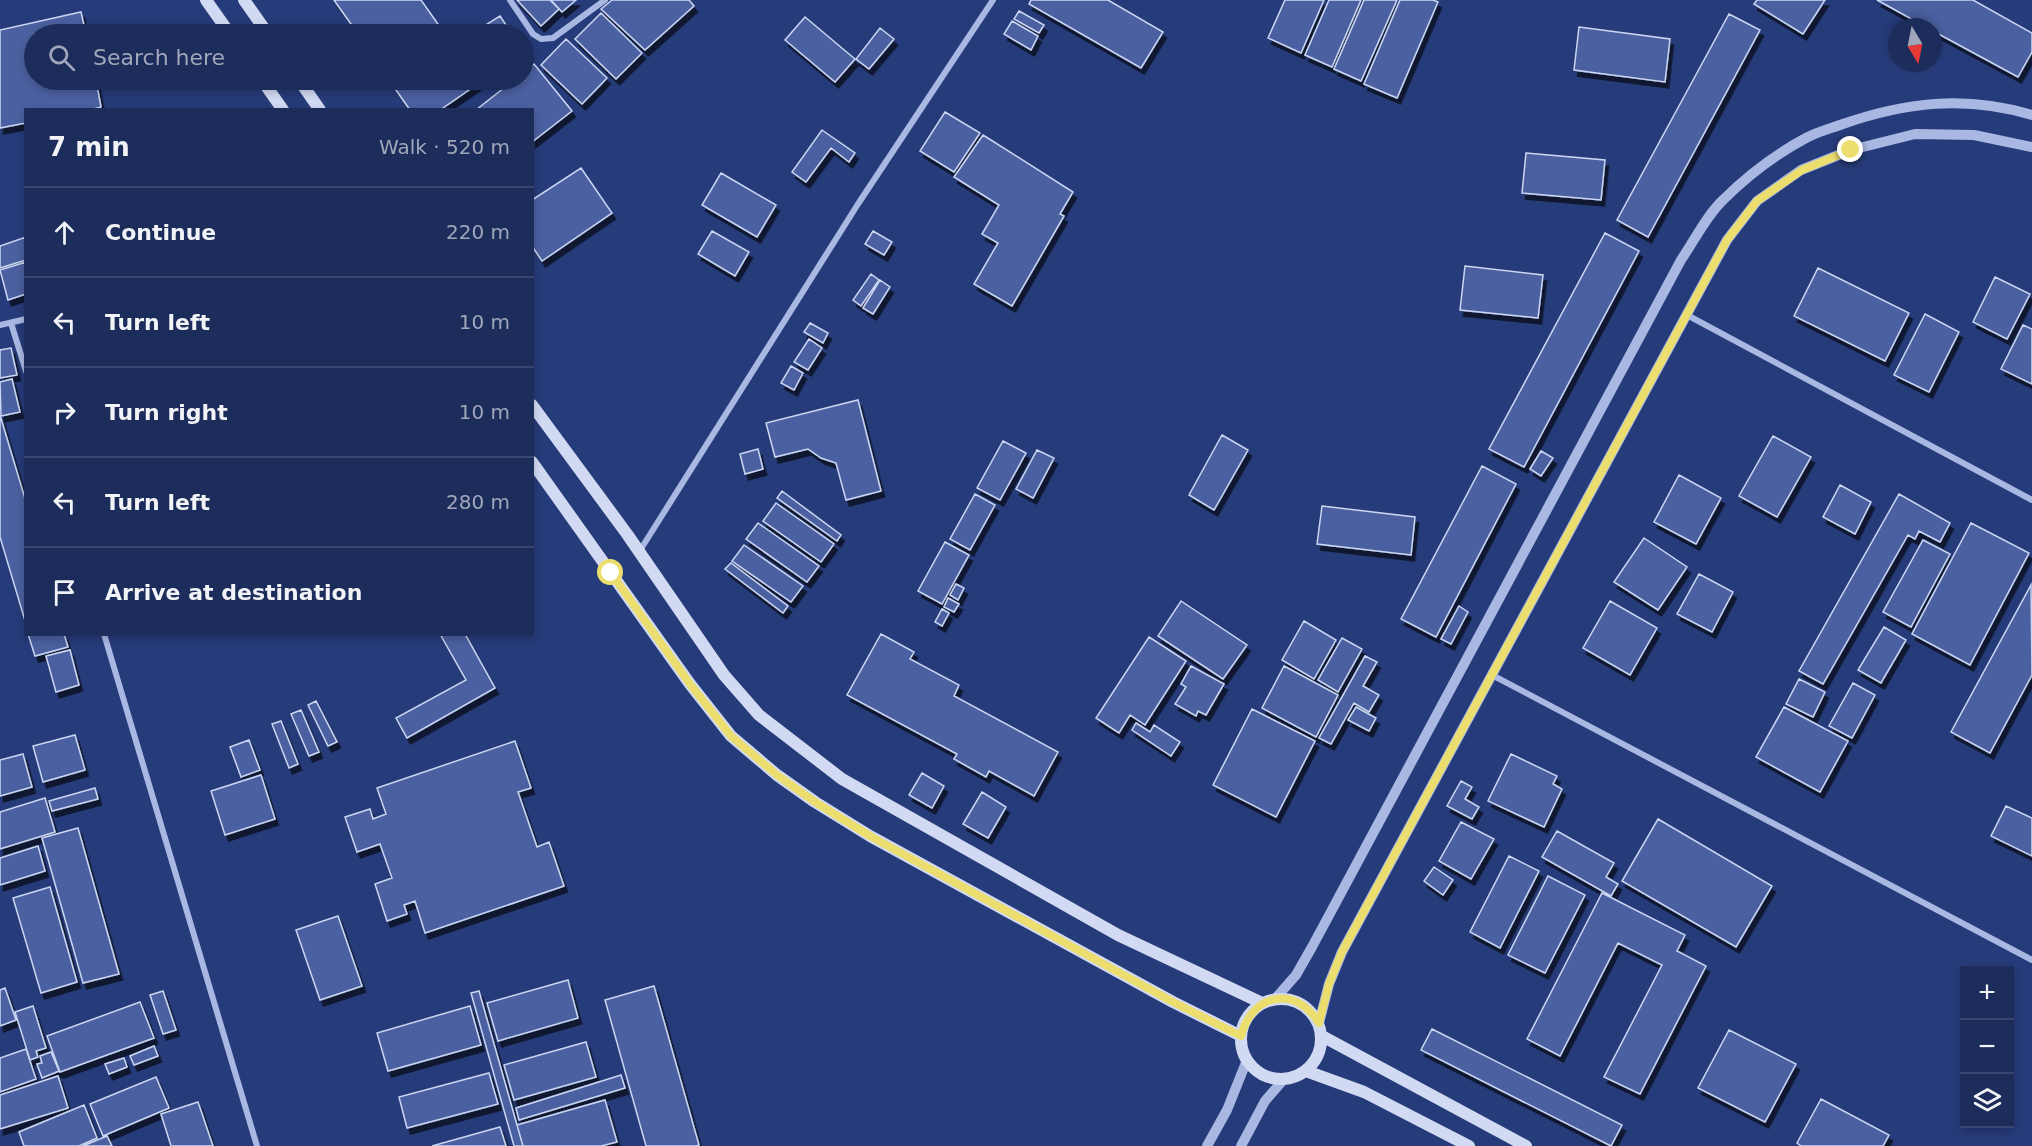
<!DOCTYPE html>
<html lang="en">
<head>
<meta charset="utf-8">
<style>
  :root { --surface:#1c2c5b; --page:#293864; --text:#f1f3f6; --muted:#a0a7bb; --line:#3a4871 }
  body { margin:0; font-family:"DejaVu Sans",sans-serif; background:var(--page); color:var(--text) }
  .controls { position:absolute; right:18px; bottom:18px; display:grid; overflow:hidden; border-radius:0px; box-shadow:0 3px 9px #0003 }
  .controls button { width:54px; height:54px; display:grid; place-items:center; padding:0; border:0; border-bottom:2px solid var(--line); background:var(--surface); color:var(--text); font:30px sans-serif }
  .compass { position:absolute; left:1888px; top:18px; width:54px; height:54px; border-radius:50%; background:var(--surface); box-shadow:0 3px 9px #0003; rotate:170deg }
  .stop { position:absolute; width:18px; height:18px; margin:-14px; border:4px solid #ebde6f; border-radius:50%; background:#fff }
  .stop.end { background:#ebde6f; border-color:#fff; box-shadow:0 2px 6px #0008 }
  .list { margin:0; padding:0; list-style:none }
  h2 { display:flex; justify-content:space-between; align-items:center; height:78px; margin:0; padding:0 24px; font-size:26px }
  h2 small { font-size:20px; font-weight:400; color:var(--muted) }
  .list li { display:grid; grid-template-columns:39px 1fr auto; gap:18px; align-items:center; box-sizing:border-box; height:90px; padding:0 24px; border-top:2px solid var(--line) }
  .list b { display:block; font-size:22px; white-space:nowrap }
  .list em { font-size:20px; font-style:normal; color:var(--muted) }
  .icon { flex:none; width:33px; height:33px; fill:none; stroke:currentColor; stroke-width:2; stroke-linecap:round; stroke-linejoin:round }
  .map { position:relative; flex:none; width:2032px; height:1146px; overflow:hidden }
  .search { position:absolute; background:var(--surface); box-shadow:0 3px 9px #0003; left:24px; top:24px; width:510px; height:66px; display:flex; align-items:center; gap:15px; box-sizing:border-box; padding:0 21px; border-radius:33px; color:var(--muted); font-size:22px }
  .panel { position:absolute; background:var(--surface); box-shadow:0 3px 9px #0003; left:24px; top:108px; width:510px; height:528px; border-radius:0px }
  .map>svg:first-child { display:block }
  .building { fill:#4b61a0; stroke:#cbd6f3; stroke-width:1.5; filter:url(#shadow) }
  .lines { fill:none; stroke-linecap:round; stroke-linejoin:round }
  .minor { stroke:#a9b8e3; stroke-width:6 }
  .tertiary { stroke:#a9b8e3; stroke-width:10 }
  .secondary { stroke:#d2daf3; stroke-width:12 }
  .route { stroke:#ebde6f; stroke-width:8 }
</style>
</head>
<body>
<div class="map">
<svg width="2032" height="1146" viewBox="0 0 2032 1146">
  <defs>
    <filter id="shadow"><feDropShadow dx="3.5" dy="6" stdDeviation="0" flood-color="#0009"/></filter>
  </defs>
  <rect width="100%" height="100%" fill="#263b79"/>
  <path class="building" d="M334,0H421L445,34H358Z
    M517,0H550L559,9L541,26Z
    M551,0H576L562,12Z
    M612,0H689L694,6L645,50L601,9Z
    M1031,0H1108L1163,32L1141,68L1029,4Z
    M1285,0H1324L1301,53L1268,38Z
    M1329,0H1361L1332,67L1305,55Z
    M1364,0H1397L1361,81L1334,69Z
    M1400,0H1433L1438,2L1397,98L1364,84Z
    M1757,0H1825L1803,34L1754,4Z
    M1877,0H1973L2032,33V52L2018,77L1933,31V27H1926Z
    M1019,11L1044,25L1039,33L1014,19Z
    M81,12L86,34H34V80H96L101,107L90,110H26V123L0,128V30Z
    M601,13L642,53L616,79L575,39Z
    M1729,14L1760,30L1648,237L1617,220Z
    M500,16L512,34H490L484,26Z
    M805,17L855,59L835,82L785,40Z
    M1012,21L1038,36L1031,50L1004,34Z
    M1579,27L1670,39L1665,82L1574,70Z
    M880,28L894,39L869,69L856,59Z
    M566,39L607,78L582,104L541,65Z
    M534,64L572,111L532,142V110H476L514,80H524V72Z
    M389,80H477L479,83L440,110H410Z
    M945,112L980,133L954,172L920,151Z
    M822,130L855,153L849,162L831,148L806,182L792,172Z
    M983,135L1073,192L1060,214L1064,216L1012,306L974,284L998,243L982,234L999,205L954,177Z
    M1526,153L1605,160L1601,200L1522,193Z
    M581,168L612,213L542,261L532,246V200Z
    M721,173L776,205L757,237L702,205Z
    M712,231L749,252L735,276L698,254Z
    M873,231L892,242L884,255L865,244Z
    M1605,233L1639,251L1524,467L1489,449Z
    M26,237V260L0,268V246Z
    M26,262V294L8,300L0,270Z
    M1465,266L1543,275L1538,318L1460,310Z
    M1818,268L1909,313L1885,361L1794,316Z
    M871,274L879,280L861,306L853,300Z
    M1995,277L2030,294L2007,339L1973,322Z
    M880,280L890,287L873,314L863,308Z
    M1925,314L1959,332L1929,392L1894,375Z
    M810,323L828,333L823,343L804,332Z
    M2023,325L2032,329V384L2001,369Z
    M809,339L822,348L808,370L794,362Z
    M11,348L17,375L0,378V350Z
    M791,366L803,373L794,390L781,383Z
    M12,379L20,412L1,416L0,382Z
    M858,400L881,491L846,500L836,463L821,458L808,449L775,457L766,423Z
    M0,415L26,502V624L0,537Z
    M1222,435L1248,450L1214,510L1189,495Z
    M1773,436L1811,457L1777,517L1739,496Z
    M1003,441L1026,453L1000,500L977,488Z
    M758,449L763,469L745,474L740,454Z
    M1037,450L1054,458L1033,498L1016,489Z
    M1541,451L1553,458L1541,476L1530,469Z
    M1482,466L1516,484L1436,637L1401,619Z
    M1679,475L1721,498L1696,544L1654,522Z
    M1840,485L1871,502L1855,534L1823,517Z
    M782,491L841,535L837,541L777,498Z
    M975,494L995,505L970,550L950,539Z
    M1899,494L1950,523L1940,542L1919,531L1915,539L1908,535L1823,684L1799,671Z
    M776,503L834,544L821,562L763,521Z
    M1322,506L1415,517L1411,555L1317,544Z
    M758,523L819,566L807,582L746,539Z
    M1971,523L2029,553L1970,665L1912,634Z
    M1644,538L1687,567L1658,610L1614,582Z
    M1923,540L1950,554L1911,627L1883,612Z
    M945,542L969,555L942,604L918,591Z
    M744,545L803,586L791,602L732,561Z
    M731,563L788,606L783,613L725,569Z
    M1699,574L1733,592L1712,632L1677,614Z
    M956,584L964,588L958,600L950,595Z
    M2031,585L2032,675L1990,753L1951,732Z
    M948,598L959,604L954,612L944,607Z
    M1181,601L1247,645L1223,679L1158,636Z
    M1610,601L1657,628L1630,675L1583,648Z
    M1459,606L1468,612L1451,644L1441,639Z
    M942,609L949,613L942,626L935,622Z
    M1304,621L1336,640L1314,679L1282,660Z
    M1884,627L1906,640L1881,683L1858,670Z
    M28,634H64L68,647L35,656Z
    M440,634H465L495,688L407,738L396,718L466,680Z
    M881,634L914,652L910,659L959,685L954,696L1058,752L1034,796L989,771L986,777L954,759L957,754L847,695Z
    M1149,637L1186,661L1145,725L1130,715L1119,733L1096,718Z
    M1342,638L1362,649L1338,692L1318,680Z
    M70,650L79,685L56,692L46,656Z
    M1365,656L1377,662L1363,686L1379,695L1369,712L1354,703L1331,744L1319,738Z
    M1191,666L1224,684L1206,715L1198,711L1196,716L1175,704L1186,687L1181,684Z
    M1284,666L1338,695L1316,737L1262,708Z
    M1799,679L1825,692L1813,717L1786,704Z
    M1853,683L1875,695L1852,738L1829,726Z
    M316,701L337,742L328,746L308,705Z
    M1356,707L1376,718L1369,731L1348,720Z
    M1784,707L1848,741L1820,792L1756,757Z
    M1252,709L1315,741L1276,817L1213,785Z
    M301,710L319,752L309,756L291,714Z
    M281,721L298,764L289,768L272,724Z
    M1136,723L1150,732L1154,725L1180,742L1171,756L1132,730Z
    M75,735L85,770L43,782L33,746Z
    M249,740L260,770L241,777L230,747Z
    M515,741L531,788L518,792L537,847L549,842L564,886L425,933L415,901L404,905L407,914L387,921L375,884L392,878L380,844L357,852L345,817L370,809L373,819L386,814L377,788Z
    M23,754L32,787L0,796V760Z
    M1511,754L1557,776L1553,784L1562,789L1544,827L1488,801Z
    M922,773L944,786L932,808L909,795Z
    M261,775L275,819L225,835L211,791Z
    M1461,781L1472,787L1465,799L1479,807L1472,819L1447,806Z
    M95,788L98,799L52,811L49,801Z
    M982,792L1006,807L988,838L963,824Z
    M45,798L55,832L0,849V812Z
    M2006,806L2032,818V856L1991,836Z
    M1658,819L1772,886L1736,947L1622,881Z
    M1461,822L1494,839L1471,879L1439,861Z
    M78,828L119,974L83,983L42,838Z
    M1557,831L1614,863L1606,877L1618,884L1611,896L1542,857Z
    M38,846L45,871L0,885V858Z
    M1509,856L1539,871L1500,948L1470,932Z
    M1434,867L1453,880L1443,895L1424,881Z
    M1548,876L1585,895L1545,973L1508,955Z
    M50,887L77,982L41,993L13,898Z
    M1602,893L1685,935L1677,951L1706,966L1640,1094L1604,1077L1662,965L1618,943L1560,1056L1527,1039Z
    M338,916L362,986L320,1000L296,930Z
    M568,980L578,1018L498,1041L487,1003Z
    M654,986L699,1145L696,1146H646L605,1000Z
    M5,988L16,1020L0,1026V990Z
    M163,991L176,1030L163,1034L150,995Z
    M479,991L517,1125L523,1146H514L471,993Z
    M140,1002L154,1038L60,1072L47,1036Z
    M33,1006L46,1048L36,1051L38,1057L30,1060L15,1012Z
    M470,1006L481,1045L388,1071L377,1033Z
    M1432,1029L1622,1125L1611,1146L1421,1050Z
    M1729,1030L1796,1064L1765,1122L1698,1088Z
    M586,1042L596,1077L514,1100L504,1065Z
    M154,1046L158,1056L134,1065L130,1056Z
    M26,1049L36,1079L0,1092V1058Z
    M51,1052L59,1071L42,1078L37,1064L42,1063L40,1056Z
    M124,1058L127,1067L109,1074L105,1064Z
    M489,1073L498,1104L407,1128L399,1097Z
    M621,1075L625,1088L519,1120L516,1108Z
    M58,1076L68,1108L0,1129V1095Z
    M156,1077L169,1108L103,1136L90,1104Z
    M1821,1099L1889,1135L1883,1146H1801L1797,1143Z
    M605,1100L617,1142L601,1146H523L517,1125Z
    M198,1102L213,1146H171L161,1114Z
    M84,1105L97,1138L79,1146H24L19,1132Z
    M500,1127L506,1146H432Z
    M107,1136L112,1146H83Z"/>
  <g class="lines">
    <path class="minor" d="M510,0L533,34L541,39L553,38L605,0
      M1687,315L2032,500
      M11,323L26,371
      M0,325L26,319
      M639,552L858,204L993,0
      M104,634L257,1146
      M1492,675L2032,960"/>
    <path class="tertiary" d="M1275,999L1296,975L1312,947L1681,260C1694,241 1707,215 1723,200C1747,176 1776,154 1806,138C1817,132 1829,129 1840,125C1905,102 1965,95 2032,115
      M1319,1023L1329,984L1342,952L1727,240L1757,201L1801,170L1851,150L1915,134L1974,135L2032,147
      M1207,1146L1227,1110L1247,1060
      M1241,1146L1265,1101L1285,1078"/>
    <path class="secondary" d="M206,0L230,34
      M244,0L268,34
      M262,80L283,110
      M299,80L320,110
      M532,405L627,534L724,675L759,715L842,779L1118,935L1262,1003
      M532,462L690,684L731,736L777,775L815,802L870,836L1173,1002L1241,1036
      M1241 1039a40 40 0 1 1 80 0a40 40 0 1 1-80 0Z
      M1322,1036L1526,1146
      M1306,1071L1364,1092L1469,1146"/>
  </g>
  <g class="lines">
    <path class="route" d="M611,573L690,684L731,736L777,775L815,802L870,836L1173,1002L1241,1036C1252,993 1296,985 1319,1023L1329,984L1342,952L1727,240L1757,201L1802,170L1851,150"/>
  </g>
</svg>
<div class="controls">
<button>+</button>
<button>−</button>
<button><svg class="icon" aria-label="layers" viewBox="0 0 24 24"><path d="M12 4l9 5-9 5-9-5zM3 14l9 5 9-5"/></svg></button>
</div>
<svg class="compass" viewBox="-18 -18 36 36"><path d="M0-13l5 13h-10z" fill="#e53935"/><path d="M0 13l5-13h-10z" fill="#a0a7bb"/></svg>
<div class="stop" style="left:611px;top:573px"></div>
<div class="stop end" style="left:1851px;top:150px"></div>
<div class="search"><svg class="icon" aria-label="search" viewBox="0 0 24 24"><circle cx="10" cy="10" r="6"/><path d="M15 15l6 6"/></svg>Search here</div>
<section class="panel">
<h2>7 min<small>Walk · 520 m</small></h2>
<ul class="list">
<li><svg class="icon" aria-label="ahead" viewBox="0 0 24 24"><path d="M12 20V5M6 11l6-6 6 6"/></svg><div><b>Continue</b></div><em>220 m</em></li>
<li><svg class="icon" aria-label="left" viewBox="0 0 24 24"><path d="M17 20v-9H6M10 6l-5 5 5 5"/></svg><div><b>Turn left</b></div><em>10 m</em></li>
<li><svg class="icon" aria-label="right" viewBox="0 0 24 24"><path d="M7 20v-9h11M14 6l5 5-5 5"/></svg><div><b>Turn right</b></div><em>10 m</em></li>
<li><svg class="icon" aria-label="left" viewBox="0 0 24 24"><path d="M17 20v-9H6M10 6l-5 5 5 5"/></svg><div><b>Turn left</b></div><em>280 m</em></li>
<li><svg class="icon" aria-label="arrive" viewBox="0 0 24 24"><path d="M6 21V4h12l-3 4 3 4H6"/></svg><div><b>Arrive at destination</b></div></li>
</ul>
</section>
</div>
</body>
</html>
